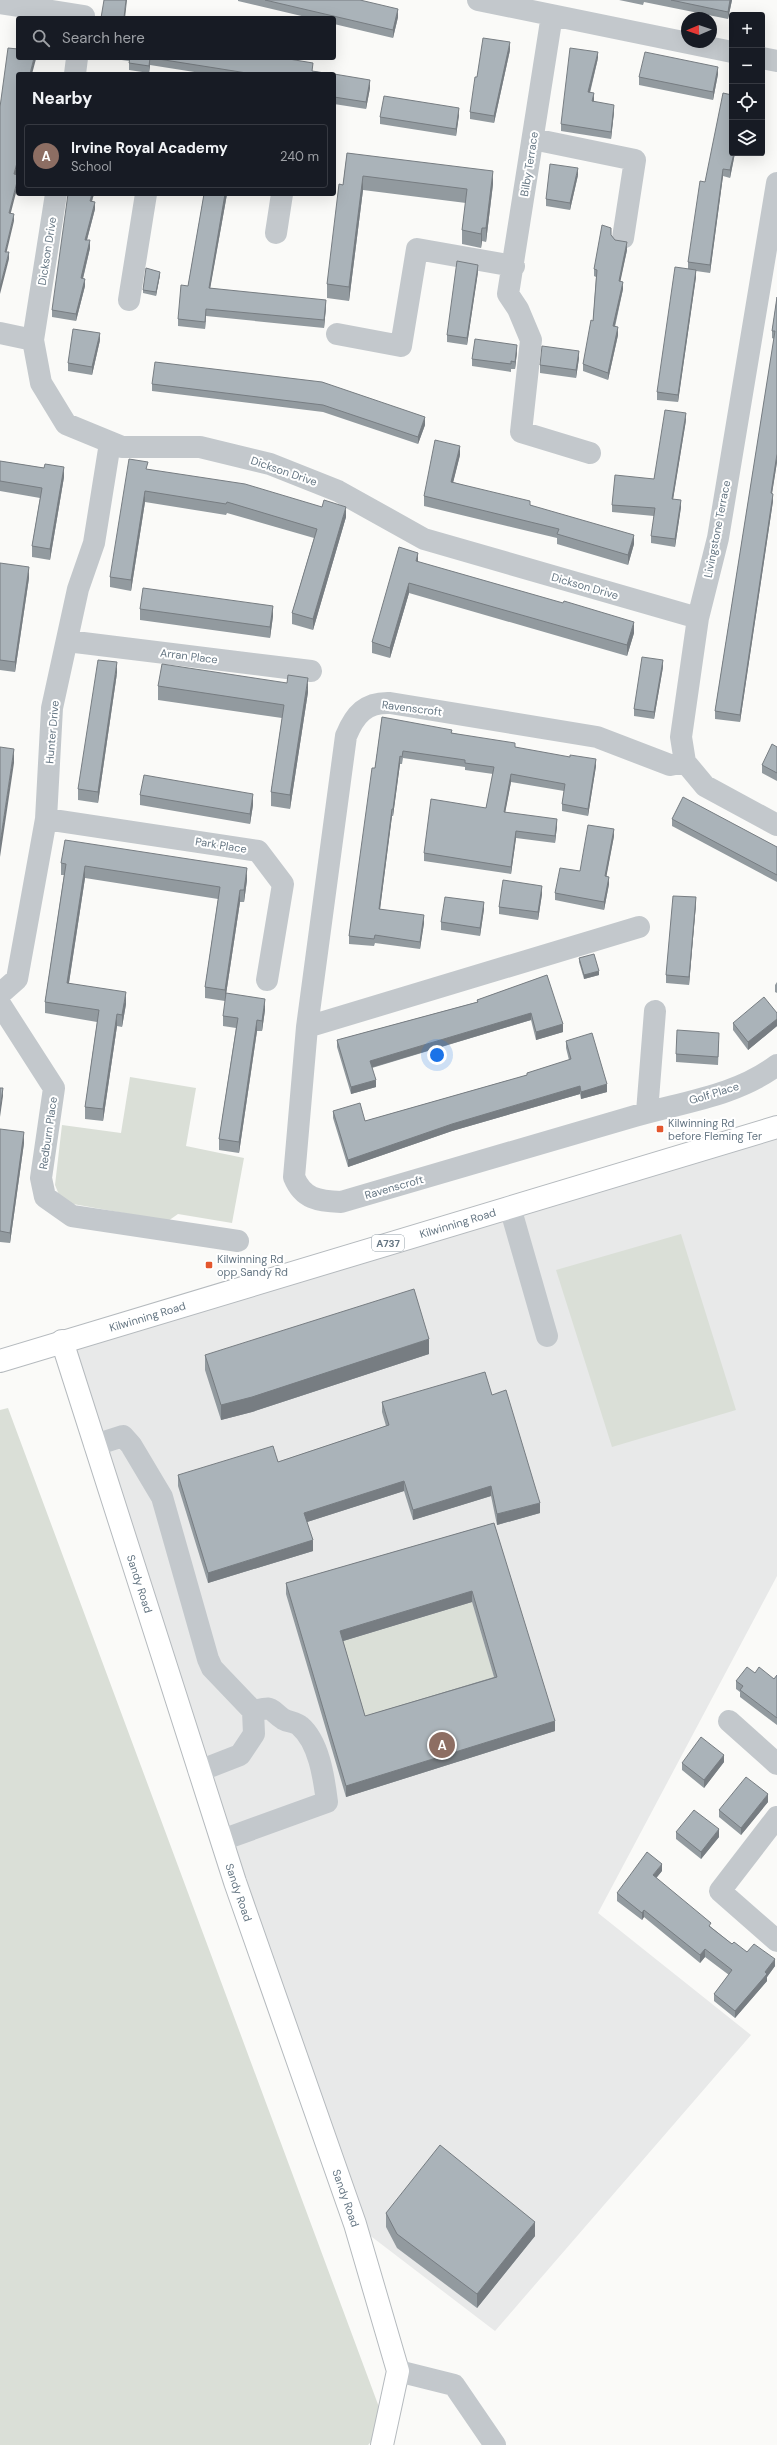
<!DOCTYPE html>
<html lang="en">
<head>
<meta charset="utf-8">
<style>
  :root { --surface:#171b24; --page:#20242c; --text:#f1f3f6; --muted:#9ea1a6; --line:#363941; --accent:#ea580c }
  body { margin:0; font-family:"DM Sans",sans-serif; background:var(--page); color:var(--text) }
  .controls { position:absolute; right:12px; top:12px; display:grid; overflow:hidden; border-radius:4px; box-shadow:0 4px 16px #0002 }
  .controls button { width:36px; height:36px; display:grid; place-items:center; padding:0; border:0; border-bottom:1px solid var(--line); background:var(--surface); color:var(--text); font:20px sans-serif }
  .compass { position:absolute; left:681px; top:12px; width:36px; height:36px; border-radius:50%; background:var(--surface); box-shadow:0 4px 16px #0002; rotate:268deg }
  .you { position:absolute; left:437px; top:1055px; width:14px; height:14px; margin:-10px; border:3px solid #fff; border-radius:50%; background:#1a73e8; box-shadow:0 0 0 6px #1a73e833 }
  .badge { display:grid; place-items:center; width:26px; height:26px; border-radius:50%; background:var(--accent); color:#fff; font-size:13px; font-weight:700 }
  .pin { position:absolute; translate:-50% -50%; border:2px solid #fff; box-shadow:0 1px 4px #0006 }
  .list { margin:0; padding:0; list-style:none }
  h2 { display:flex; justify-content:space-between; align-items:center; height:52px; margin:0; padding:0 16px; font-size:17px }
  h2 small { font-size:13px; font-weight:400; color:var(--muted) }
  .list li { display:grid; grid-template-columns:26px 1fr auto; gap:12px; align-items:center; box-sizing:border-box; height:64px; margin:0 8px 8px; padding:0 8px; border:1px solid var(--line); border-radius:4px }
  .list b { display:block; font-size:15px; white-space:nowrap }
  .list p { margin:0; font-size:13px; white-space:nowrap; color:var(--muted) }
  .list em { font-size:13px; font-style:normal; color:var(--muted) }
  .icon { flex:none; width:22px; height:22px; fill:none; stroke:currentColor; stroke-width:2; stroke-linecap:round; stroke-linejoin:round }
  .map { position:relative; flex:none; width:777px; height:2445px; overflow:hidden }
  .search { position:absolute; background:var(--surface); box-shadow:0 4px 16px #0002; left:16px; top:16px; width:320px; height:44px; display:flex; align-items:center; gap:10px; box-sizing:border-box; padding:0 14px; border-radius:4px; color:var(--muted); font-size:15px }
  .panel { position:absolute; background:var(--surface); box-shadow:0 4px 16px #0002; left:16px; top:72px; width:320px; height:124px; border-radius:4px }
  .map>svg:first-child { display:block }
  .built { fill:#e8e9e9 }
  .grass { fill:#dadfd7 }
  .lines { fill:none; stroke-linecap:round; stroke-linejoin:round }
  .major-casing { stroke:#b5babe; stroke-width:24 }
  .minor { stroke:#c3c8cc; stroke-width:22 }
  .major { stroke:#fff; stroke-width:22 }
  .wall { fill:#929a9f; fill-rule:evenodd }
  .shaded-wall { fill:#777d82 }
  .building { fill:#aab3b9; stroke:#777d82; fill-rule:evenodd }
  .poi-dot { fill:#e4572e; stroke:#fff; stroke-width:1.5 }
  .labels { text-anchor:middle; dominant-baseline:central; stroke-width:4; stroke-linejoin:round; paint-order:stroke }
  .shield { fill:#fff; stroke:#939fa8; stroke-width:1 }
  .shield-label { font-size:10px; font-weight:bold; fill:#657683 }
  .street-label { font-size:11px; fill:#657683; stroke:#fff }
  .poi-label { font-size:11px; fill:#657683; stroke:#fff; text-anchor:start }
</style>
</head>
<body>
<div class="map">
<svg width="777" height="2445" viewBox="0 0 777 2445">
  <rect width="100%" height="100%" fill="#fafaf8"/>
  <path class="built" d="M777,1125V1576L598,1913L751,2035L495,2331L355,2224L62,1341Z"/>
  <path class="grass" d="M130,1077L196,1088L186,1146L244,1158L232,1223L178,1214L168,1221L62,1202L55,1185L62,1125L121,1133Z
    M681,1234L736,1410L612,1447L556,1270Z
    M8,1408L386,2426L368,2445H0V1410Z
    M472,1602L497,1687L365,1727L340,1642Z"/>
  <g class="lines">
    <g class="major-casing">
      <g id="major">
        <path id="s1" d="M62,1341L235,1882L355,2224L398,2371L382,2445"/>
        <path id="s2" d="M0,1361L777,1127"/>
      </g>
    </g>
    <path class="minor" d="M478,0L732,52
      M0,3L84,16
      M552,15L508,294L518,309L531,340L521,432L590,453
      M762,58L777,61
      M75,74L77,58
      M533,139L635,160L623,238
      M777,183L718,538L698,618L681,737L685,762L705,786L777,825
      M56,194L33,340L41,383L66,424L122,447H200L270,464L338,491L424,539L698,618
      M276,233L282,194
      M129,300L146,194
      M0,333L33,340
      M337,334L401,346L417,249L514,266
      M67,641L311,671
      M685,762L670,765L597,737L390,703C366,702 355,714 346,736L307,1027L294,1177C303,1199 318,1201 341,1202C439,1174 537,1145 635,1116C683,1102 736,1096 777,1065
      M46,819L258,851L283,884L267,980
      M0,994L17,979L46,819L52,708L78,589L94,543L110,443
      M0,1004L54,1088L41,1178L45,1197L72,1216L238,1241
      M307,1027L639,927
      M647,1112L655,1011
      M510,1207L547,1336
      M95,1445L123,1436L131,1445L162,1497L208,1659L212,1668L253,1711L254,1734L240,1755L199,1771
      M729,1721L777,1764
      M777,1817L720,1891L777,1941
      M222,1840L327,1802C324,1778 319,1742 300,1726C296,1722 288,1722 283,1719C268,1708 274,1706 253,1711
      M398,2371L454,2385L495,2445"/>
    <use href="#major" class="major"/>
  </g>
  <path class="wall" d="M238,0H360L398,17L393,38L334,24V18H310L238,1Z
    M619,0H732L728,19L644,2L643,5Z
    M510,50L494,123L470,119V112L477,77Z
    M107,58H283L313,71L331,74H207L150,65L149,73L129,70V61Z
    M598,58L590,93L594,100L593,102L614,112L611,139L561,131V124Z
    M334,74L370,88L366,109L334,104Z
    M718,74L713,100L639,85V77Z
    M459,115L456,136L380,124V117Z
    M347,153L493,184L486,242L482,241L481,248L462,244V230L466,203L363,190L349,301L327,298V284L343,185Z
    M732,153H735L730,178L723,176L710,273L696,271V277L678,402L657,400V392L688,269V262L705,182Z
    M578,175L570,210L546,206V199Z
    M94,194L92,201L95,209L87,240L90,248L83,279L85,286L76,321L52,317V310Z
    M204,194H227L210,288L326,307L324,328L206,316L205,329L178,326V319L188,286Z
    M611,235L615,240L627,250L620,281L623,289L615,327L618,335L608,380L583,371V364L593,321L596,277L594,276V269Z
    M478,272L467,345L447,342V335Z
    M160,275L156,296L143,293V290Z
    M777,297V462L772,493L773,501L740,722L715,719V711L774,339L772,338V331Z
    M100,340L92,375L68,371V363Z
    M517,352L515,369H511V372L472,366V359Z
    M579,358L576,378L540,373V365Z
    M322,382L425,425L418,444L323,412L152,391V384Z
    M686,420L673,499L681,507L675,547L651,543V536L654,516L612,512V505L654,479Z
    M460,455L453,482L530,505L634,544L628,565L557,544V538L424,506V496Z
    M0,461L44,468L64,477L50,560L32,557V546L40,498L0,491Z
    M148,469L346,517L313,630L292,624V613L314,538L227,513L226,515L145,502L131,591L110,587V577Z
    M418,562L634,633L627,656L409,593L390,658L372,653V642Z
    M0,563L29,578L15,672L0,670Z
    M140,609L273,616L270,638L140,620Z
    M663,667L654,719L634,716V709Z
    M117,673L98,803L78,800V789Z
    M287,683L308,692L290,809L271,806V792L282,718L158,700V686Z
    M382,717L515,747L596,766L588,816L562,811V804L564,791L511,782L505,812L557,826L555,843L516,838L511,874L424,861V853L486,808L493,774L465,770V767L403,758L402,764H400L393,816H392L380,909L424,923L420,949L375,943L374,946L349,944V936L375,768Z
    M777,747V781L762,773V765Z
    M140,795L253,805L250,824L140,805Z
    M672,819L777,847V882L672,826Z
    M614,836L606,877L609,884L604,910L555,900V893L580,871Z
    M61,863L247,880L244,902H240L225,1001L205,998V987L218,899L85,878L69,983L126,1004L122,1027L117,1026L103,1121L85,1119V1107L97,1022L45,1013V1002L64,875H61Z
    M542,894L538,920L499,914V907Z
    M696,904L689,985L666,983V975Z
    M484,909L480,936L441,930V922Z
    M579,958L599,975L584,979L579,962Z
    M547,975L563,1032L536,1040L531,1020L372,1068L376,1087L351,1094L337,1047V1040L477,1002V1000Z
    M777,982V993L775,992V985Z
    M265,1010L262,1031H257L239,1153L219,1150V1139L236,1028L223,1026V1016Z
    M777,1013V1026L748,1050L733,1030V1023Z
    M566,1041L607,1092L581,1099L580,1094L452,1131L348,1167L333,1118V1111L365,1121L527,1075V1073L569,1060L566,1048Z
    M719,1041L718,1065L676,1062V1054Z
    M0,1129L24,1143L10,1243L0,1242Z
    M429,1354L252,1412L221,1420L205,1370V1355Z
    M492,1395L540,1513L497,1525L491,1496L413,1520L404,1491L307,1522L313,1551L208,1583L178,1486V1475L278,1462L386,1426L382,1412V1402Z
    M494,1523L555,1731L346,1797L286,1594V1583ZM472,1602L494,1677L365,1716L343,1641Z
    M755,1673L774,1679L777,1675V1725L740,1697V1692L736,1689V1681Z
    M724,1762L704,1788L682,1770V1763Z
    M768,1802L741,1835L719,1817V1810Z
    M676,1832L719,1837L701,1859L676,1839Z
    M662,1871L656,1878L711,1927L732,1944L775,1966L767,1977V1981L735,2018L714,2001V1994L729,1975L705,1957L700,1963L644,1917L642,1920L617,1901V1893Z
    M386,2213L535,2236L477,2308L397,2248L386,2227Z"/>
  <path class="shaded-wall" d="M126,0H127L125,18H124Z
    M730,0H732L728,19V12Z
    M398,9V17L393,38V30Z
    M510,42V50L494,123V116Z
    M598,52V58L588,99V92Z
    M34,58H36V59L32,74H30Z
    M150,58V65L149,73V66Z
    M718,67V74L713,100V92Z
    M370,80V88L366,109V102Z
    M594,93V100L592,108V101Z
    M614,105V112L611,139V132Z
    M459,108V115L456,136V129Z
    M734,153H735L730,178V170Z
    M18,159V166L14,181V174Z
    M578,168V175L570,210V203Z
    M723,169V176L710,273V265Z
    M493,171V184L486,242V228Z
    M363,176V190L349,301V287Z
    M18,178V185L9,220V213Z
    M92,194H94L90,208V201Z
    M225,194H227L209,295V288Z
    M95,202V209L85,247V240Z
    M14,214V221L5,259V252Z
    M482,228V241L481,248V234Z
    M90,240V248L81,286V278Z
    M627,242V250L619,288V281Z
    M9,252V259L0,294V287Z
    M478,265V272L467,345V338Z
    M696,270V277L678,402V395Z
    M160,272V275L156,296V292Z
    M85,279V286L76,321V314Z
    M623,282V289L613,333V326Z
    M326,300V307L324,328V320Z
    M206,309V316L205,329V322Z
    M618,327V335L608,380V373Z
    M100,333V340L92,375V367Z
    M517,345V352L515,369V362Z
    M579,351V358L576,378V370Z
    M686,413V420L672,506V499Z
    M425,417V425L418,444V437Z
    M460,446V455L451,491V482Z
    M777,454V462L771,500V493Z
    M64,467V477L50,560V549Z
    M145,491V502L131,591V580Z
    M773,494V501L740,722V715Z
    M681,500V507L675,547V539Z
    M346,507V517L313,630V619Z
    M634,535V544L628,565V555Z
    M418,553V563L416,561Z
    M29,567V578L15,672V662Z
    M409,583V593L390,658V648Z
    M273,606V616L270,638V627Z
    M634,622V633L627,656V645Z
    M663,660V667L654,719V712Z
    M117,662V673L98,803V792Z
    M308,678V692L290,809V795Z
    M14,749V763L0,857V844Z
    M400,756V764L393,816V809Z
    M596,759V766L588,816V809Z
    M511,774V782L504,819V812Z
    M253,794V805L250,824V814Z
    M392,809V816L379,917V909Z
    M557,819V826L555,843V836Z
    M614,829V836L605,884V876Z
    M516,831V838L511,874V867Z
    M85,866V878L67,995V983Z
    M247,868V880L244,902V890Z
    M609,877V884L604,910V902Z
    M542,886V894L538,920V912Z
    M240,890V902L225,1001V990Z
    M696,897V904L689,985V977Z
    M484,902V909L480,936V928Z
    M424,915V923L420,949V942Z
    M599,971V975L584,979V975Z
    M126,992V1004L122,1027V1015Z
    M265,999V1010L262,1031V1021Z
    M531,1013V1020L370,1068V1061Z
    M117,1014V1026L103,1121V1109Z
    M777,1019V1026L748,1050V1042Z
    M257,1020V1031L239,1153V1142Z
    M563,1024V1032L536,1040V1032Z
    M376,1080V1087L351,1094V1087Z
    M607,1084V1092L581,1099V1092Z
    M580,1086V1094L452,1131L348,1167V1160L452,1124Z
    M3,1088V1096L0,1117V1109Z
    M24,1132V1143L10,1243V1233Z
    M429,1339V1354L252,1412L221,1420V1405Z
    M404,1481V1491L304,1523V1513Z
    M491,1486V1496L413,1520V1510Z
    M540,1503V1513L497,1525V1514Z
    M313,1540V1551L208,1583V1573Z
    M472,1591V1602L340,1642V1631Z
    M555,1721V1731L346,1797V1786Z
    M724,1755V1762L704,1788V1780Z
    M768,1794V1802L741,1835V1828Z
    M719,1829V1837L701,1859V1852Z
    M662,1864V1871L653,1882V1875Z
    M644,1910V1917L642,1920V1913Z
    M705,1949V1957L700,1963V1955Z
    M775,1959V1966L767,1977V1981L735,2018V2011Z
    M535,2222V2236L477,2308V2294Z"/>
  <path class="building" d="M104,0H126L124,18H101Z
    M265,0H360L398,9L393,30Z
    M671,0H730L728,12Z
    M483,38L510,42L494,116L470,112L475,77H477Z
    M8,48L18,49V58H34L30,74H18V159L14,174L18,175V178L9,213L14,214L5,252H9L0,287V107Z
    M570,48L598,52L588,92L594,93L592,101L614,105L611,132L561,124Z
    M645,52L718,67L713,92L639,77Z
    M130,58H150L149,66L129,63Z
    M152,58H283L313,63L312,71L331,74H253Z
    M334,74L370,80L366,102L334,97Z
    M723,93L732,95V153H734L730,170L723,169L710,265L688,262L700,181L705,182Z
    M384,96L459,108L456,129L380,117Z
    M347,153L493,171L486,228H482L481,234L462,230L467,189L363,176L349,287L327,284L339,184L343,185Z
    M550,164L578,168L570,203L546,199Z
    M68,194H92L90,201L95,202L85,240H90L81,278L85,279L76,314L52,310Z
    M204,194H225L209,288L326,300L324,320L206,309L205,322L178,319L181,285L188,286Z
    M602,225L611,228V235L615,240L627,242L619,281L623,282L613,326L618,327L608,373L583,364L591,320L593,321L597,270L594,269Z
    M457,261L478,265L467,338L447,335Z
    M675,267L696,270L678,395L657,392Z
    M146,268L160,272L156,292L143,290Z
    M777,297V454L771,493L773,494L740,715L715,711L775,331H772Z
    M73,329L100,333L92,367L68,363Z
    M475,339L517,345L515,362L511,361V364L472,359Z
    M542,346L579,351L576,370L540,365Z
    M155,362L322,382L425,417L418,437L323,405L152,384Z
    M665,410L686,413L672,499L681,500L675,539L651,536L655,508L612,505L615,475L654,479Z
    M435,440L460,446L451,482L530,501V505L634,535L628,555L557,534L559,529L424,496Z
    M129,459L148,462L146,469L245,484L322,507L324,500L346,507L313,619L292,613L317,529L227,502L226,504L145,491L131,580L110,577Z
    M0,461L44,468L45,464L64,467L50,549L32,546L42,488L0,481Z
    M399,547L418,553L416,561L563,603L564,601L634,622L627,645L409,583L390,648L372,642Z
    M0,563L29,567L15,662L0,660Z
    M143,588L273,606L270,627L140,609Z
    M642,657L663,660L654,712L634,709Z
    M98,660L117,662L98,792L78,789Z
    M162,664L287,683L288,675L308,678L290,795L271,792L284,705L158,686Z
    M382,717L452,730L451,733L515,743V747L570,757V755L596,759L588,809L562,804L565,784L511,774L504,812L557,819L555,836L516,831L511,867L424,853L431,799L486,808L494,767L465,763V760L403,751L402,757L400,756L393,809H392L379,909L424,915L420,942L375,935L374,939L349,936L372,768H375Z
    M772,744L777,747V773L762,765Z
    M0,747L14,749L0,844Z
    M144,775L253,794L250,814L140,795Z
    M683,797L777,847V875L672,819Z
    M588,825L614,829L605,876L609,877L604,902L555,893L560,868L580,871Z
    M65,840L247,868L244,890H240L225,990L205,987L220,887L85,866L67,983L126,992L122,1015L117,1014L103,1109L85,1107L99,1010L45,1002L66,864L61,863Z
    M503,880L542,886L538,912L499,907Z
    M673,896L696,897L689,977L666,975Z
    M445,897L484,902L480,928L441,922Z
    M594,954L599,971L584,975L579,958Z
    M547,975L563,1024L536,1032L531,1013L370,1061L376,1080L351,1087L337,1040L478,1002L477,1000Z
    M226,993L265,999L262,1021L257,1020L239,1142L219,1139L238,1018L223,1016Z
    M764,997L777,1013V1019L748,1042L733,1023Z
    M677,1030L719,1033L718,1057L676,1054Z
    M592,1033L607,1084L581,1092L580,1086L452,1124L348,1160L333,1111L360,1103L365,1121L527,1075V1073L571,1059L566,1041Z
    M0,1088H3L0,1109Z
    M0,1129L24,1132L10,1233L0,1231Z
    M414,1289L429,1339L252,1397L221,1405L205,1355Z
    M485,1372L492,1395L506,1390L540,1503L497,1514L491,1486L413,1510L404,1481L304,1513L313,1540L208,1573L178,1475L273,1446L278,1462L389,1425L382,1402Z
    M494,1523L555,1721L346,1786L286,1583ZM472,1591L497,1677L365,1716L340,1631Z
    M747,1667L755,1673L759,1667L774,1679L777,1675V1718L740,1690L743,1686L736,1681Z
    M701,1737L724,1755L704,1780L682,1763Z
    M746,1777L768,1794L741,1828L719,1810Z
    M694,1810L719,1829L701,1852L676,1832Z
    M647,1852L662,1864L653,1875L711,1923L709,1926L732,1944L734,1942L747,1952L754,1944L775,1959L765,1972L767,1974L735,2011L714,1994L732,1970L705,1949L700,1955L644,1910L642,1913L617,1893Z
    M440,2145L535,2222L477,2294L397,2234L386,2213Z"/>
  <g class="poi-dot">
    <rect x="656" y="1125" width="8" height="8" rx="2"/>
    <rect x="205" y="1261" width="8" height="8" rx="2"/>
  </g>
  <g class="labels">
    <rect class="shield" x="372" y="1235" width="32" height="16" rx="3"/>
    <g class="shield-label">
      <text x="388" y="1243">A737</text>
    </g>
    <g class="street-label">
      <text transform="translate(529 164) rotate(-81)">Bilby Terrace</text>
      <text transform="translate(47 251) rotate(-81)">Dickson Drive</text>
      <text transform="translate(284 471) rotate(19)">Dickson Drive</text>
      <text transform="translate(717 529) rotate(-79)">Livingstone Terrace</text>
      <text transform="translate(585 586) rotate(16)">Dickson Drive</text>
      <text transform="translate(189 656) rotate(7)">Arran Place</text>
      <text transform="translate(412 708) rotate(7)">Ravenscroft</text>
      <text transform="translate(52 732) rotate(-85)">Hunter Drive</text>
      <text transform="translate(221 845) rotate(9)">Park Place</text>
      <text transform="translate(714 1093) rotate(-17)">Golf Place</text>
      <text transform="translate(48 1133) rotate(-82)">Redburn Place</text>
      <text transform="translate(394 1187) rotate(-16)">Ravenscroft</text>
      <text stroke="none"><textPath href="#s2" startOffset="478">Kilwinning Road</textPath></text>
      <text stroke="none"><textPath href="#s2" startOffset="154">Kilwinning Road</textPath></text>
      <text stroke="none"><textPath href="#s1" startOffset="255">Sandy Road</textPath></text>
      <text stroke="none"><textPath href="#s1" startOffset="579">Sandy Road</textPath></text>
      <text stroke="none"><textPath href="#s1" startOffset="903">Sandy Road</textPath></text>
    </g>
    <g class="poi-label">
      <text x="668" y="1123">Kilwinning Rd<tspan x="668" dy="13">before Fleming Ter</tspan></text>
      <text x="217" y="1259">Kilwinning Rd<tspan x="217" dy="13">opp Sandy Rd</tspan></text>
    </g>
  </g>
</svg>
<div class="controls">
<button>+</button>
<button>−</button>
<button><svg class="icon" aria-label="locate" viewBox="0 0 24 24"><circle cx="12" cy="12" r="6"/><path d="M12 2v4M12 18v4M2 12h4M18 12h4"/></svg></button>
<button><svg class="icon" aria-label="layers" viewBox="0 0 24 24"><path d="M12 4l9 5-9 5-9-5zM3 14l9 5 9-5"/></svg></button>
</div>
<svg class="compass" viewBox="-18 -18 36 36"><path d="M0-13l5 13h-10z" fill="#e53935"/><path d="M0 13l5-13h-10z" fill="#9ea1a6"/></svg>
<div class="you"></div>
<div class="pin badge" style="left:442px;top:1745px;background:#8d6e63">A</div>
<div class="search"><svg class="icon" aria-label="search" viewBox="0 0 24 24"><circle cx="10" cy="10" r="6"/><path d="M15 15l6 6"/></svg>Search here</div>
<section class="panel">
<h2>Nearby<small></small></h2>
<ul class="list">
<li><span class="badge" style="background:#8d6e63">A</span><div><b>Irvine Royal Academy</b><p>School</p></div><em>240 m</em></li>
</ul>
</section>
</div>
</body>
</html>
